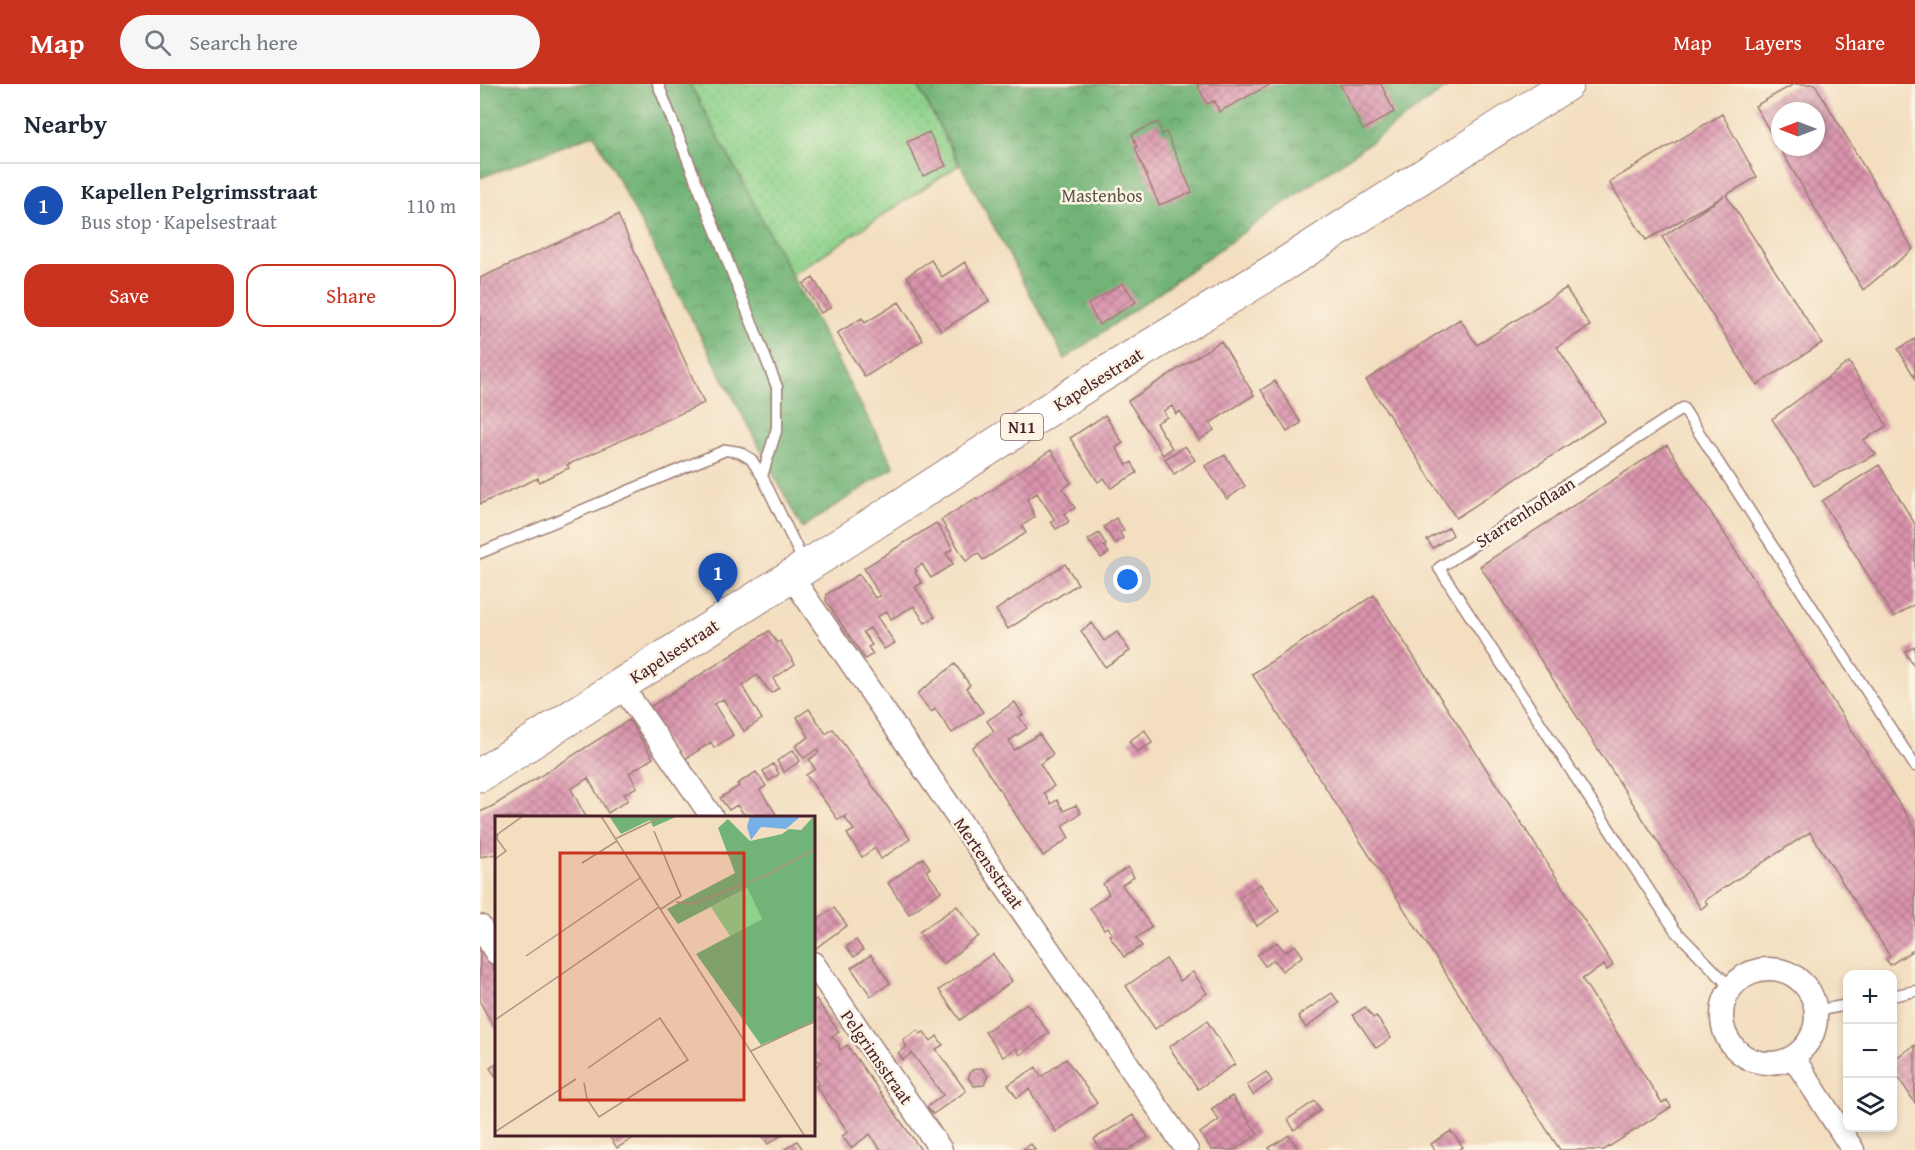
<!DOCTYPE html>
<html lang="en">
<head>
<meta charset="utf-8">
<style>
  :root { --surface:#fff; --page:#f6f6f7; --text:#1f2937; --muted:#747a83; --line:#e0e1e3; --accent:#c8321e }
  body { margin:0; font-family:"Gentium Book Plus",serif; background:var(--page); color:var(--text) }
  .controls { position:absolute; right:18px; bottom:18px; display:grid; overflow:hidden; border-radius:12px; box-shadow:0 3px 9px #0003 }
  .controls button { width:54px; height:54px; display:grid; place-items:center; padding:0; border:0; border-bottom:2px solid var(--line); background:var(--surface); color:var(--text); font:30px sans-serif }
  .compass { position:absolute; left:1291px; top:18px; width:54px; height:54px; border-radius:50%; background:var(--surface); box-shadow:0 3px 9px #0003; rotate:270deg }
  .you { position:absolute; left:648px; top:496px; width:21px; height:21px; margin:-15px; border:4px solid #fff; border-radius:50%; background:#1a73e8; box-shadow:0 0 0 9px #1a73e833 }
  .badge { display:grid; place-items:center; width:39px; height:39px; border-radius:50%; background:var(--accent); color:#fff; font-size:20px; font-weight:700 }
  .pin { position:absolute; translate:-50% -50px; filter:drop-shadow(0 2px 3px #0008) }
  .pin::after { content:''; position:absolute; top:32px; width:21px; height:18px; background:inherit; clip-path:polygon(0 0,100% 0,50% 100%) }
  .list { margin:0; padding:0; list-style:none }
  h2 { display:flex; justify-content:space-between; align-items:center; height:78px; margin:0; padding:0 24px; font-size:26px }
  h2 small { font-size:20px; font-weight:400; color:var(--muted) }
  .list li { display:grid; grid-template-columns:39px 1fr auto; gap:18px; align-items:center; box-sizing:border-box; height:84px; padding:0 24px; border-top:2px solid var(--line) }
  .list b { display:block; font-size:22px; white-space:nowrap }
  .list p { margin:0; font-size:20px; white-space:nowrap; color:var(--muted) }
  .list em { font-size:20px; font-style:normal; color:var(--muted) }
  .actions { display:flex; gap:12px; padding:18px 24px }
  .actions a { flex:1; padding:14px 0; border:2px solid var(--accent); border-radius:18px; text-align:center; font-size:21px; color:var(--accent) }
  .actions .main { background:var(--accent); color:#fff }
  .icon { flex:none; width:33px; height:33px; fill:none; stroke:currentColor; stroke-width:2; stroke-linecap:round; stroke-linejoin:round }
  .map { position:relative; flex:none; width:1435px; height:1066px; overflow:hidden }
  header { display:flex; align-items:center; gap:36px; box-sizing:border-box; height:84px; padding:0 30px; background:var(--accent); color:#fff }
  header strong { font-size:28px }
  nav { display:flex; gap:33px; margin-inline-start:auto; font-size:21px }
  .search { width:420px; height:54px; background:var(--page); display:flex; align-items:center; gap:15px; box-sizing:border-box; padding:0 21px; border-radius:33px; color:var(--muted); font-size:22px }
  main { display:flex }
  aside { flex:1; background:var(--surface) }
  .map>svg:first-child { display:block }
  .grass { fill:url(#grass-dots); stroke:#6c785b; stroke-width:1.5 }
  .forest { fill:url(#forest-crowns); stroke:#5e6a51; stroke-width:1.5 }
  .building { fill:url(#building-cross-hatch); fill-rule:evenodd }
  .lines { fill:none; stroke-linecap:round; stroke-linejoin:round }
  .lane-casing { stroke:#9e7e76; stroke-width:13 }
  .street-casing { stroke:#9e7e76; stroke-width:25 }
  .primary-casing { stroke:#9e7e76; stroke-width:35 }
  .lane { stroke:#fff; stroke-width:10 }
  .street { stroke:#fff; stroke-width:22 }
  .primary { stroke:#fff; stroke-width:33 }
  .labels { text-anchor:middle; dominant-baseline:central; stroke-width:5; stroke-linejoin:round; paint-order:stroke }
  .shield { fill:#fcf5e5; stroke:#7f5f63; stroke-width:1.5 }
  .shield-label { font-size:16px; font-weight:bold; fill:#4a1f2b }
  .park-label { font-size:18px; fill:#5e5548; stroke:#fcf5e5 }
  .street-label { font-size:18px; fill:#4a1f2b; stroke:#fcf5e5 }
  .inset-road { fill:none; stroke:#af9284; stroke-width:1.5 }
  .view { fill:#c8321e; fill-opacity:0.15; stroke:#c8321e; stroke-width:3 }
  .inset-edge { fill:none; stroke:#4a1f2b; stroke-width:3 }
</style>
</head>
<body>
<header>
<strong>Map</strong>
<div class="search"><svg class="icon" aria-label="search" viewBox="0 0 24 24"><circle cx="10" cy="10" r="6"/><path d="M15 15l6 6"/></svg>Search here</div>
<nav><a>Map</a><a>Layers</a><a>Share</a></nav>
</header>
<main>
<aside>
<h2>Nearby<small></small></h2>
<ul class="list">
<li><span class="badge" style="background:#1a4fb4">1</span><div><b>Kapellen Pelgrimsstraat</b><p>Bus stop · Kapelsestraat</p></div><em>110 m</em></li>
</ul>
<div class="actions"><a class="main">Save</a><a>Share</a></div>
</aside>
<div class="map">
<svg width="1435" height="1066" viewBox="0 0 1435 1066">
  <defs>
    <pattern id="grass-dots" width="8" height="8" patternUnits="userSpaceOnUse" patternTransform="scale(1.5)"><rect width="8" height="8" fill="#8ed28b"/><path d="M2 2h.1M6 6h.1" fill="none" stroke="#7cb478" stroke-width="1.8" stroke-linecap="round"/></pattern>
    <pattern id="forest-crowns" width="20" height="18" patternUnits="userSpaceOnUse" patternTransform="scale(1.5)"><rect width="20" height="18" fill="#72b477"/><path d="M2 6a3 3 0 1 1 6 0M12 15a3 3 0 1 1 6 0" fill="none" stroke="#609262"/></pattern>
    <pattern id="building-cross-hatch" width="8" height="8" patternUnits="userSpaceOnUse" patternTransform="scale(1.5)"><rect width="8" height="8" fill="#da94ad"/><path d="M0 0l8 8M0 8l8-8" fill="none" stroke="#b3788d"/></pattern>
  </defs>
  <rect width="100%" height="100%" fill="#fcf5e5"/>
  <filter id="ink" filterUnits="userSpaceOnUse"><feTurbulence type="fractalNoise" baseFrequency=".0167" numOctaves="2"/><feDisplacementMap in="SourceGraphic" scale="12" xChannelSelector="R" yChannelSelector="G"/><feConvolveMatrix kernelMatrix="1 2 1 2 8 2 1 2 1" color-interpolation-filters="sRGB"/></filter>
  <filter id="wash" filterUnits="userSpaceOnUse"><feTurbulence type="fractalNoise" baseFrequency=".008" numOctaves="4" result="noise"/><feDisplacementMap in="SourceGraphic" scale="24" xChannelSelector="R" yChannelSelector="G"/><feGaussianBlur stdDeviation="1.35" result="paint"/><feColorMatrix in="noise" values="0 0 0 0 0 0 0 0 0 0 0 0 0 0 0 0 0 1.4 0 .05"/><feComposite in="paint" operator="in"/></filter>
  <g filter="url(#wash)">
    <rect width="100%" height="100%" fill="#f3dec0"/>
    <path class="grass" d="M210,0H437L479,81L312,191Z"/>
    <path class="forest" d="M0,0H210L414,383L322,444L114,50L0,94Z
      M437,0H972L585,275Z"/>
    <g id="blocks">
      <path class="building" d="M717,0H791L739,28L735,17L727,20Z
        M860,0H901L914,28L883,46Z
        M1314,0H1335L1433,165L1383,206L1275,22ZM1300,27H1336V63H1300Z
        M1242,30L1277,93L1246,111L1342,259L1277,301L1182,153L1244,112L1166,156L1129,98Z
        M678,38L682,50L686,48L712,108L679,121L655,64L657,63L652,50Z
        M449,48L466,82L443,92L427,58Z
        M138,131L224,319L87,381L89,384L59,398L58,394L0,420V194Z
        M451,176L462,193L485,178L509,217L461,247L427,192Z
        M333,194L351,223L341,229L323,200Z
        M643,199L656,218L619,241L608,220Z
        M1086,204L1110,242L1077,263L1125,337L976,434L886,296L980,235L997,261Z
        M419,218L443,256L385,293L357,249L382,234L385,239Z
        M1435,255V294L1418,265Z
        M741,257L774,311L730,339L734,346L719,356L700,327L696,330L692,322L683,327L687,333L676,339L692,364L683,371L648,317Z
        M1369,278L1407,342L1383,356L1396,370L1334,402L1292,335Z
        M795,297L821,339L807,348L781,306Z
        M625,331L643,359L636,364L647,381L652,378L657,389L631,404L624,394L618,398L590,354Z
        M1187,361L1435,744V865L1410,881L1406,875L1410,872L1330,748L1225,816L1227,820L1221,825L1000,482Z
        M705,362L715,376L694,390L685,375Z
        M571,366L591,399L583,405L595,424L584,430L589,438L576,445L571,438L575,436L557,409L547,415L555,433L542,442L546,449L503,476L498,469L486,477L461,436L496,414L497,416Z
        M745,371L765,402L747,415L725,382Z
        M1399,381L1435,440V520L1414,533L1342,417Z
        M636,434L644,446L640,449L643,454L635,460L624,443Z
        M456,439L473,465L466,469L473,480L451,494L442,480L435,485L437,487L435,488L442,499L435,503L455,533L445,539L434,522L411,535L407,527L397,533L415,559L404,565L390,544L383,548L392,561L388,563L393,570L385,575L346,517L347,510L379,490L395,514L400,512L384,484Z
        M969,443L973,451L953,464L947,456Z
        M619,449L626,461L624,462L629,469L621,474L608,456Z
        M585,480L598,500L528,545L516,526Z
        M894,511L1133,881L1127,886L1124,881L1102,895L1182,1019L1187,1016L1191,1023L1124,1066H1080L772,590Z
        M612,539L624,557L637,548L650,567L625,583L601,547Z
        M289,547L297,559L300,557L315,580L293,595L299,604L291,609L277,591L262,602L282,635L264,647L243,615L234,620L253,651L234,664L231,658L199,679L165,626Z
        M1435,562V584L1425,568Z
        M475,580L490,601L486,604L503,628L472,649L455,625L451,628L437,610Z
        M535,618L543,631L539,633L547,644L529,657L534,666L559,650L573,670L560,680L574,702L564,709L571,720L577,716L584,727L596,721L601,729L582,742L589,754L563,772L492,664L514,647L507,637Z
        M329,625L346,650L353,645L430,755L401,775L395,764L382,773L367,750L374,746L365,734L367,731L358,736L326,691L335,685L329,676L339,668L337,665L324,674L315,662L329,653L317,633Z
        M149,636L173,674L149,689L157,703L144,710L148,716L128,729L108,694L91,705L106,733H16V770L0,773V728L13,722Z
        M665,646L672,659L657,668L649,657Z
        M313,666L320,677L304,688L297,677Z
        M293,680L299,690L289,697L283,687Z
        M276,688L286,702L280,706L298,733H266L257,721L249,726L240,714L259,702L257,700Z
        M443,774L450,784L446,787L461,807L429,830L408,799Z
        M648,783L654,793L642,801L672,843L656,854L662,862L644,873L629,851L632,850L627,843L624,845L610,824L629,810L623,800Z
        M780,800L799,827L777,842L759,814Z
        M477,822L499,852L463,880L439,848Z
        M354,824L367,841L333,866V839Z
        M376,856L383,866L374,873L366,863Z
        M797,858L805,868L815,861L823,872L802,887L794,876L785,882L777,871Z
        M0,860L16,889V947L0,918Z
        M513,870L532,897L480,936L459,906Z
        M391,871L410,899L391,912L371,884Z
        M686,875L700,897L713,888L727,909L675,945L646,902Z
        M852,909L859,919L826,944L818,932Z
        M336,915L359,948L351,953L358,958L360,966L367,961L441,1066H401L390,1050L371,1064L362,1052L368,1048L336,1002L339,1000L333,991V985L342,978L334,975L335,966L333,965V917Z
        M547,919L569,949L540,971L536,964L523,973L505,948Z
        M885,923L893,934L896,932L911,954L896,964L873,931Z
        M727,937L755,980L718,1005L689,963Z
        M438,946L440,950L444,948L451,957L457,952L463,961L456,965L486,1007L453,1030L447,1023L463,1011L432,969L423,976L418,969L427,963L423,956Z
        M1435,961V1019L1413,985V976Z
        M586,975L617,1019L576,1048L549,1005L537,1014L528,1001L556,983L561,993Z
        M16,980V993L10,984Z
        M502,984L508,992L504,1001L494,1002L488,994L492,986Z
        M786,988L792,997L773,1011L767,1001Z
        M752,1012L778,1050L755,1066H732L720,1049L739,1036L731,1025Z
        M835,1017L841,1026L814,1046L808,1035Z
        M653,1031L668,1053L648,1066H621L614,1055Z
        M971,1047L983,1063L978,1066H955L951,1060Z
        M128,1050H160L137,1064Z
        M281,1050H304L288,1060Z
        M809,1051L818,1065L790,1066L789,1064Z
        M317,1057L322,1064L319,1066H304Z
        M551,1060L555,1066H542Z"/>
    </g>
  </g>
  <g filter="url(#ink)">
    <use href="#blocks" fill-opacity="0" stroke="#9e7e76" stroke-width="1.5"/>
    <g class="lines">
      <g class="lane-casing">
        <path id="lane" d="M178,0L297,303V344L282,392
          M0,469L246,366L259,368L271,375L282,392L324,479
          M1251,904L1195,846L959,484L1203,324L1435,682
          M1412,912L1435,907
          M1334,927L1368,921"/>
      </g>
      <g class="street-casing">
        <path id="street" d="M311,492L707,1066
          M141,601L232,733
          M0,842L16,869
          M333,879L461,1066
          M1242 932a47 47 0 1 1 94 0a47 47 0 1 1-94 0Z
          M1313,973L1373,1066"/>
      </g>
      <g class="primary-casing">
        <path id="primary" d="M0,691L374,452L616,295L800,183L1087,0"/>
      </g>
      <use href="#lane" class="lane"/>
      <use href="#street" class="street"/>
      <use href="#primary" class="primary"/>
    </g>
  </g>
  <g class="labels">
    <rect class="shield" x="521" y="330" width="42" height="26" rx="4.5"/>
    <g class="shield-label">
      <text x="542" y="343">N11</text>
    </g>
    <g class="park-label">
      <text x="622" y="111">Mastenbos</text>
    </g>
    <g class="street-label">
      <text transform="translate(618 295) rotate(-32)">Kapelsestraat</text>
      <text transform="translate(1045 428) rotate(-33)">Starrenhoflaan</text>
      <text transform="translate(194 567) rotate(-33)">Kapelsestraat</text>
      <text transform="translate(509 779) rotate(55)">Mertensstraat</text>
      <text transform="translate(397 973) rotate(55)">Pelgrimsstraat</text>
    </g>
  </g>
  <g transform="translate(15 732)">
    <rect width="320" height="320" fill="#f3dec0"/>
    <path d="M252,72L267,103L235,120L216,91Z" fill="#8ed28b"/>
    <path d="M114,0H183L158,11L155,4L126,18ZM319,0V207L266,229L201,138L267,103L252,72L183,108L172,93L240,57L223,12L233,3L255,25L287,18L294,13L306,14Z" fill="#72b477"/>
    <path d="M255,0H306L291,13L266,11L256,24L252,11Z" fill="#76b0e7"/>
    <path class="inset-road" d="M106,0L309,319M159,15L186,80L166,93M0,20L28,0M120,23L168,0M0,43L11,35L2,23L3,18M87,47L122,25M181,86L197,88L274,58L320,33M31,140L145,62M0,204L164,91M256,235L320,205M89,267L92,283L104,301L193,244L165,202L93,252M0,316L81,263"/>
    <path class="view" d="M65,37H249V284H65Z"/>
    <rect width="320" height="320" class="inset-edge"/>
  </g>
</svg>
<div class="controls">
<button>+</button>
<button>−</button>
<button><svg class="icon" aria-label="layers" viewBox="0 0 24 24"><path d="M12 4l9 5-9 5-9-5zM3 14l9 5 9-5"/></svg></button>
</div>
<svg class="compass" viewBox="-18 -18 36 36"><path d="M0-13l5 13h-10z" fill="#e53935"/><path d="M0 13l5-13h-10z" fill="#747a83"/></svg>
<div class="you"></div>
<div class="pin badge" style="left:238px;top:519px;background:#1a4fb4">1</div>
</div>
</main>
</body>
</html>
